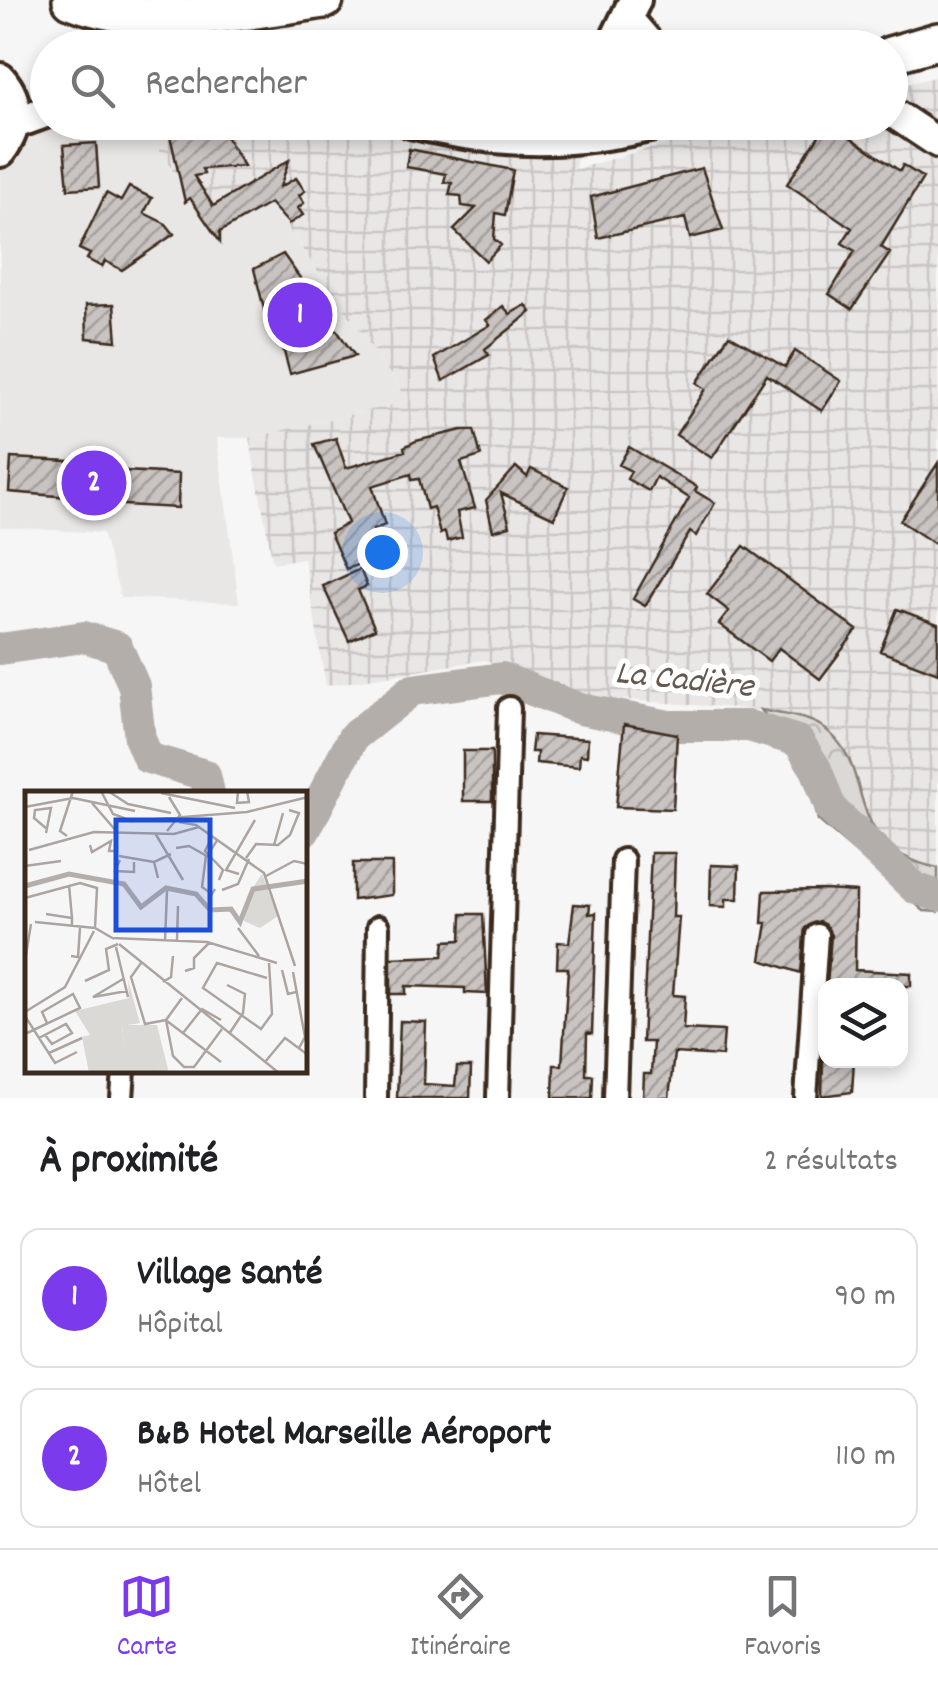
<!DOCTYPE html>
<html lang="fr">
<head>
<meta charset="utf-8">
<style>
  :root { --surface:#fff; --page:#f2f2f2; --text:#202124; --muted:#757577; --line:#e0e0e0; --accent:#7c3aed }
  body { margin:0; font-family:Dekko,sans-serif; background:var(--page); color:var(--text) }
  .controls { position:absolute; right:30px; bottom:30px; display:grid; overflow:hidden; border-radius:20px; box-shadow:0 5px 15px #0003 }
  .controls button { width:90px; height:90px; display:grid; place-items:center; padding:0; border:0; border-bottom:2px solid var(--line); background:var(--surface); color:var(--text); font:50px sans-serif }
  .you { position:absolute; left:382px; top:552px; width:35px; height:35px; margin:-25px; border:8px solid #fff; border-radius:50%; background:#1a73e8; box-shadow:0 0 0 15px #1a73e833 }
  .badge { display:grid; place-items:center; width:65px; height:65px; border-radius:50%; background:var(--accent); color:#fff; font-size:32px; font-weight:700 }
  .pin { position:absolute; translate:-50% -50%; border:5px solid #fff; box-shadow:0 2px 10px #0006 }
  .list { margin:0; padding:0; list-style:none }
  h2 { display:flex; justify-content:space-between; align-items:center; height:130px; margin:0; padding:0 40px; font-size:42px }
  h2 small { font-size:32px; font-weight:400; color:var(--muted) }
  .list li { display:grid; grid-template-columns:65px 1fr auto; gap:30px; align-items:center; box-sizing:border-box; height:140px; margin:0 20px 20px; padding:0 20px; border:2px solid var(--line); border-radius:20px }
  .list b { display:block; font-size:38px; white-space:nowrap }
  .list p { margin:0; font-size:32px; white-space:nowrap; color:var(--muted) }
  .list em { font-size:32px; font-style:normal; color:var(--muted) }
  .icon { flex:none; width:55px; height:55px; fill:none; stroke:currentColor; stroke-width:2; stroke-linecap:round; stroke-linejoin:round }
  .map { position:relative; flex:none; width:938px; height:1098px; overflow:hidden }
  .search { position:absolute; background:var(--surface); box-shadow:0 5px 15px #0003; left:30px; right:30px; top:30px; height:110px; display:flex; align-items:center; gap:25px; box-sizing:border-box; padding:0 35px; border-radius:55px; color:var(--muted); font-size:38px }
  .sheet { height:450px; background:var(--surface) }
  nav { display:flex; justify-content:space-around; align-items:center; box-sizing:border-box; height:140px; border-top:2px solid var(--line); background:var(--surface); font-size:28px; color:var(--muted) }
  nav a { display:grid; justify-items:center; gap:5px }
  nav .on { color:var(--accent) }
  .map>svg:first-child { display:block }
  .built { fill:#e9e7e6 }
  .industrial { fill:url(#industrial-grid) }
  .forest { fill:url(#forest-crowns); stroke:#8b827a; stroke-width:2.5 }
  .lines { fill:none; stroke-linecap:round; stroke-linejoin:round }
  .river { stroke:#b4aeaa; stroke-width:32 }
  .building { fill:url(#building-hatch); stroke:#3b2a1e; stroke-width:2.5 }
  .street-casing { stroke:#3b2a1e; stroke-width:28 }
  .secondary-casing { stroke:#3b2a1e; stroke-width:35 }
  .primary-casing { stroke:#3b2a1e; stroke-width:38 }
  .highway-casing { stroke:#3b2a1e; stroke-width:42 }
  .street { stroke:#fff; stroke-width:20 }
  .secondary { stroke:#fff; stroke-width:28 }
  .primary { stroke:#fff; stroke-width:30 }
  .highway { stroke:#fff; stroke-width:35 }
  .labels { text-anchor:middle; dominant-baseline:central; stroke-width:10; stroke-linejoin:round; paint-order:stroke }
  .water-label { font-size:35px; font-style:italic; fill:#65584f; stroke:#fff }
  .inset-river { fill:none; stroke:#b4aeaa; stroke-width:5 }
  .inset-road { fill:none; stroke:#aca4a0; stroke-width:2.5 }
  .view { fill:#1d4ed8; fill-opacity:0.15; stroke:#1d4ed8; stroke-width:5 }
  .inset-edge { fill:none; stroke:#3b2a1e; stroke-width:5 }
</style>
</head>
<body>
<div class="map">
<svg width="938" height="1098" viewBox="0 0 938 1098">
  <defs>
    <pattern id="industrial-grid" width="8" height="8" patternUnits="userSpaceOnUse" patternTransform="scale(2.5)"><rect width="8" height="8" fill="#e9e7e6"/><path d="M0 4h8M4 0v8" fill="none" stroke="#c9c6c5"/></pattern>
    <pattern id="forest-crowns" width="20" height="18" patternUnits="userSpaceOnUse" patternTransform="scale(2.5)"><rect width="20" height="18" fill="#dbd9d6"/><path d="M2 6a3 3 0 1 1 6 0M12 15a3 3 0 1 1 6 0" fill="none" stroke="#bdbab7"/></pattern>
    <pattern id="building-hatch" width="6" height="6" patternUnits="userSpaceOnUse" patternTransform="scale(2.5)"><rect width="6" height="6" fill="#c9c3c1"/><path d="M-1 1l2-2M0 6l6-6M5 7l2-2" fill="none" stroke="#a49f9c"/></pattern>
  </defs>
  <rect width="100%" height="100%" fill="#f7f6f6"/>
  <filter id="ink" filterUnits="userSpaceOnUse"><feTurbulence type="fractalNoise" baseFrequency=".01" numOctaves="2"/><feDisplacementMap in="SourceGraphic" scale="20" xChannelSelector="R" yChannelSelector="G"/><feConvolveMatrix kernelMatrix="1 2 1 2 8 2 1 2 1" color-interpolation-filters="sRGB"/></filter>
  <g filter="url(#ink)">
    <path class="built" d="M142,123L215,235L270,203L409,401L249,438H217L239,603L121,598L102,533L0,527V124Z"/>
    <path class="industrial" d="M938,76V868L899,857L869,825L843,746L819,724L761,710L585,697L485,660L326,686L304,558L273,563L249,438L409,401L270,203L215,235L142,123L398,122L581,140L575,169L742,123L890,122L891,88Z"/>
    <path class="forest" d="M761,710C779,714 806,716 821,726C881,766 835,846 938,868V912L924,911L818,820L804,758Z"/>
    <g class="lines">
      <path class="river" d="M0,649L84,637L117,647L134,686L140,739L148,758L205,775L209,793
        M305,830L353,737L412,690L502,678L580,709L669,726H749L798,741L816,769L831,809L915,888L938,896"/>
    </g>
    <path class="building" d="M167,122H217L244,166L202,169L204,174L194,176L213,206L289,160L280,187L296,178L305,191L299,195L304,203L298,208L303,215L289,224L270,203L220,232V242L190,198L185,202Z
      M828,122L900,171L903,165L923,178L881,247L890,253L852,309L829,294L855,251L842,243L852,228L787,184Z
      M96,143L99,187L68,189L64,145Z
      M409,149L513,170L505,215L496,213L494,239L501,245L486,261L454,230L476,208L462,206L461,196L449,195L452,183L444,182L446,174L406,167Z
      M702,168L723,230L690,238L685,218L598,238L591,197Z
      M129,187L152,198L144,213L166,224L174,234L122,270L105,261L102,267L87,259L90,254L79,249L106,193L121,201Z
      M283,254L355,356L290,374L273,311L265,313L254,269Z
      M114,304L117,341L87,338L86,305Z
      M526,305L531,312L485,349L489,355L443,381L434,358L490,325L486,320L503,306L510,314Z
      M729,335L785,367L795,351L841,381L822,411L767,375L712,458L676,435L706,389L697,383Z
      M462,430H474L481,456L461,462L475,508L457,512L462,537L447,541L445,532L440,534L433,507L427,509L419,479L412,480L411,474L372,486L385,525L373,530L383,556L346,569L330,533L348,523L314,444L336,438L346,468L405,451L404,447L416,441Z
      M629,447L697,487L695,491L715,503L696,536L690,532L645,606L633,599L689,498L656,477L649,491L627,479L631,471L619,465Z
      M11,458L89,462V469L179,474L178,508L69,502V497L9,492Z
      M938,463V546L900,521Z
      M516,467L527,477L531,469L568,487L554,518L501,493L510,526L493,531L486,500Z
      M744,546L857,630L820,679L779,648L769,661L719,624L729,611L707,594Z
      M360,569L367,586L358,590L375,629L349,641L323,586Z
      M897,609L938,624V673L880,651Z
      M624,724L677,734L673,809L616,807Z
      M533,735L588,739L587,756L580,755L579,767L536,763L537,752H531Z
      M463,751H492V801H463Z
      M651,853H675L673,917H679L673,995L685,996L683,1029L724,1031L722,1056L674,1053L669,1098H643L644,1074H651L653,1042H642Z
      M353,863H392V895L353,900Z
      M711,865L739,866L738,899H726V907L710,906Z
      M826,890L856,892L855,970L911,973V986H827L831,935L819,921L805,928L801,973L761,960L767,923H762L764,891Z
      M574,904L590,905L589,914L596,913L592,1034L587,1033L586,1075H593L592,1098H553L554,1065H562L568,968H557L558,942L569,943Z
      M462,914H483L487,994L465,993V988L406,986V994H391V958L443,956L445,941L461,940Z
      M400,1021L426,1022L424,1084L455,1086L457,1067H471L470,1098H397Z
      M823,1060H854L852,1092L822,1096Z"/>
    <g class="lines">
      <g class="street-casing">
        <path id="street" d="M122,1098L124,1070
          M376,1098L378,927
          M498,1098L509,708
          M615,1098L623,860
          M806,1098L817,935"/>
      </g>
      <g class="secondary-casing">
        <path id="secondary" d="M628,19L653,48
          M890,111L938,143"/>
      </g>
      <g class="primary-casing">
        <path id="primary" d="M612,48L635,0
          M0,79C20,102 18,127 0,151
          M411,122C504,145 573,145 666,122
          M15,123L48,111"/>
      </g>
      <g class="highway-casing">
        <path id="highway" d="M71,0C150,32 245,11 325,0
          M890,55L938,41"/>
      </g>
      <use href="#street" class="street"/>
      <use href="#secondary" class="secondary"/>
      <use href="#primary" class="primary"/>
      <use href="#highway" class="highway"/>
    </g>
  </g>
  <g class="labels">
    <g class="water-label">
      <text transform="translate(684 682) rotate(6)">La Cadière</text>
    </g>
  </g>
  <g transform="translate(25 791)">
    <rect width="282" height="282" fill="#f7f6f6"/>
    <path d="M237,83L253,125L235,137L219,130L223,104ZM103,189L115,232L97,235L100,260L123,258L137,282H64L57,246L65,244L50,220L104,207Z" fill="#dbd9d6"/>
    <path d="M97,234H132L144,282H137L123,259L100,261Z" fill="#dbd9d6"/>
    <path class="inset-river" d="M0,95L44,83L99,93L116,116L141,97L171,103L185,119L206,118L215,131L228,98L283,90"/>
    <path class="inset-road" d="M76,0L88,23L107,30L222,21L283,6M83,0L103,13L146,22M213,0L212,12L224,11L222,0M136,2L210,17M67,12L92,41M0,16L48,7L110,20M154,31L171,34L239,82L270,175M142,40L155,24L144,6M21,42L26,17L10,19L9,27L22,38M130,42L158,89M42,45L35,40L48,0M185,50L180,60L198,79L194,89M65,54L67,61L86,50L84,60H90M249,54L258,22M151,57L164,55L182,65L193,48M4,59L69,41L149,43L174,36M94,65L129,71M181,65L177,96L187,103L190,98M221,67L231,53L253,54L265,44L274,22L264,19M95,69L90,80L109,81V71M0,75L36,70M214,83L201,79L230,29M241,85L269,70L283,73M133,87L129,71L146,63M44,94L47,127M197,99L213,93L224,68M0,107L55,92L72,97L70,137M21,123L47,127V135M10,131L70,137L89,148M213,137L234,165M87,147L182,151L252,172M140,150L142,100M152,150L153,115M94,153L254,282M91,156L103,206M46,165L53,166L55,137M0,170L6,133M116,172L106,186L120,233L141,229M257,179L263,203L271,201M160,180L169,177V167L185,151M268,181L280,246L274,257M242,187L192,172L178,197L236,238L247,223L244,172M98,188L68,206L102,200M60,190L84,179L81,158L93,153M138,191L146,186L148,165M202,194L220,203L218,222L204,243M157,207L141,229L148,265L159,276H169L197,238M0,221L40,196L69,140M0,225L30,272L52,261M142,230L196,271M158,242L177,218L196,229M0,243L55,217L48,203L17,221L22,232M14,247L41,233L47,242L27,253L20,244M24,262L57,247M240,271L260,247L283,264"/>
    <path class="view" d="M91,29H185V139H91Z"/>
    <rect width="282" height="282" class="inset-edge"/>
  </g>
</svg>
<div class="controls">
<button><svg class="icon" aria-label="layers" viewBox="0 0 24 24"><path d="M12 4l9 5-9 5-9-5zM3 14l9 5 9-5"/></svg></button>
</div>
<div class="you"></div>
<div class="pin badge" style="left:300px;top:315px">1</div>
<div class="pin badge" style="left:94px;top:483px">2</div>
<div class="search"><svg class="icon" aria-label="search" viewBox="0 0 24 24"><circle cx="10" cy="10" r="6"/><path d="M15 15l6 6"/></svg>Rechercher</div>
</div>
<section class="sheet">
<h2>À proximité<small>2 résultats</small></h2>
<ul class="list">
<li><span class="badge">1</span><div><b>Village Santé</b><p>Hôpital</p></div><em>90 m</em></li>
<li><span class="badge">2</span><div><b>B&amp;B Hotel Marseille Aéroport</b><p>Hôtel</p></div><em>110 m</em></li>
</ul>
</section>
<nav>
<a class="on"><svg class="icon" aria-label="map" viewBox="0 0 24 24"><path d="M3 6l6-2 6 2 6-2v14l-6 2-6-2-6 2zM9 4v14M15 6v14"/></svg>Carte</a>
<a><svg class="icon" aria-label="directions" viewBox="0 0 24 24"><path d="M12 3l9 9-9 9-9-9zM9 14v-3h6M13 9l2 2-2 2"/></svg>Itinéraire</a>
<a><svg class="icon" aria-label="saved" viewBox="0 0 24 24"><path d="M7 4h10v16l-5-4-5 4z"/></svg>Favoris</a>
</nav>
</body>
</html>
